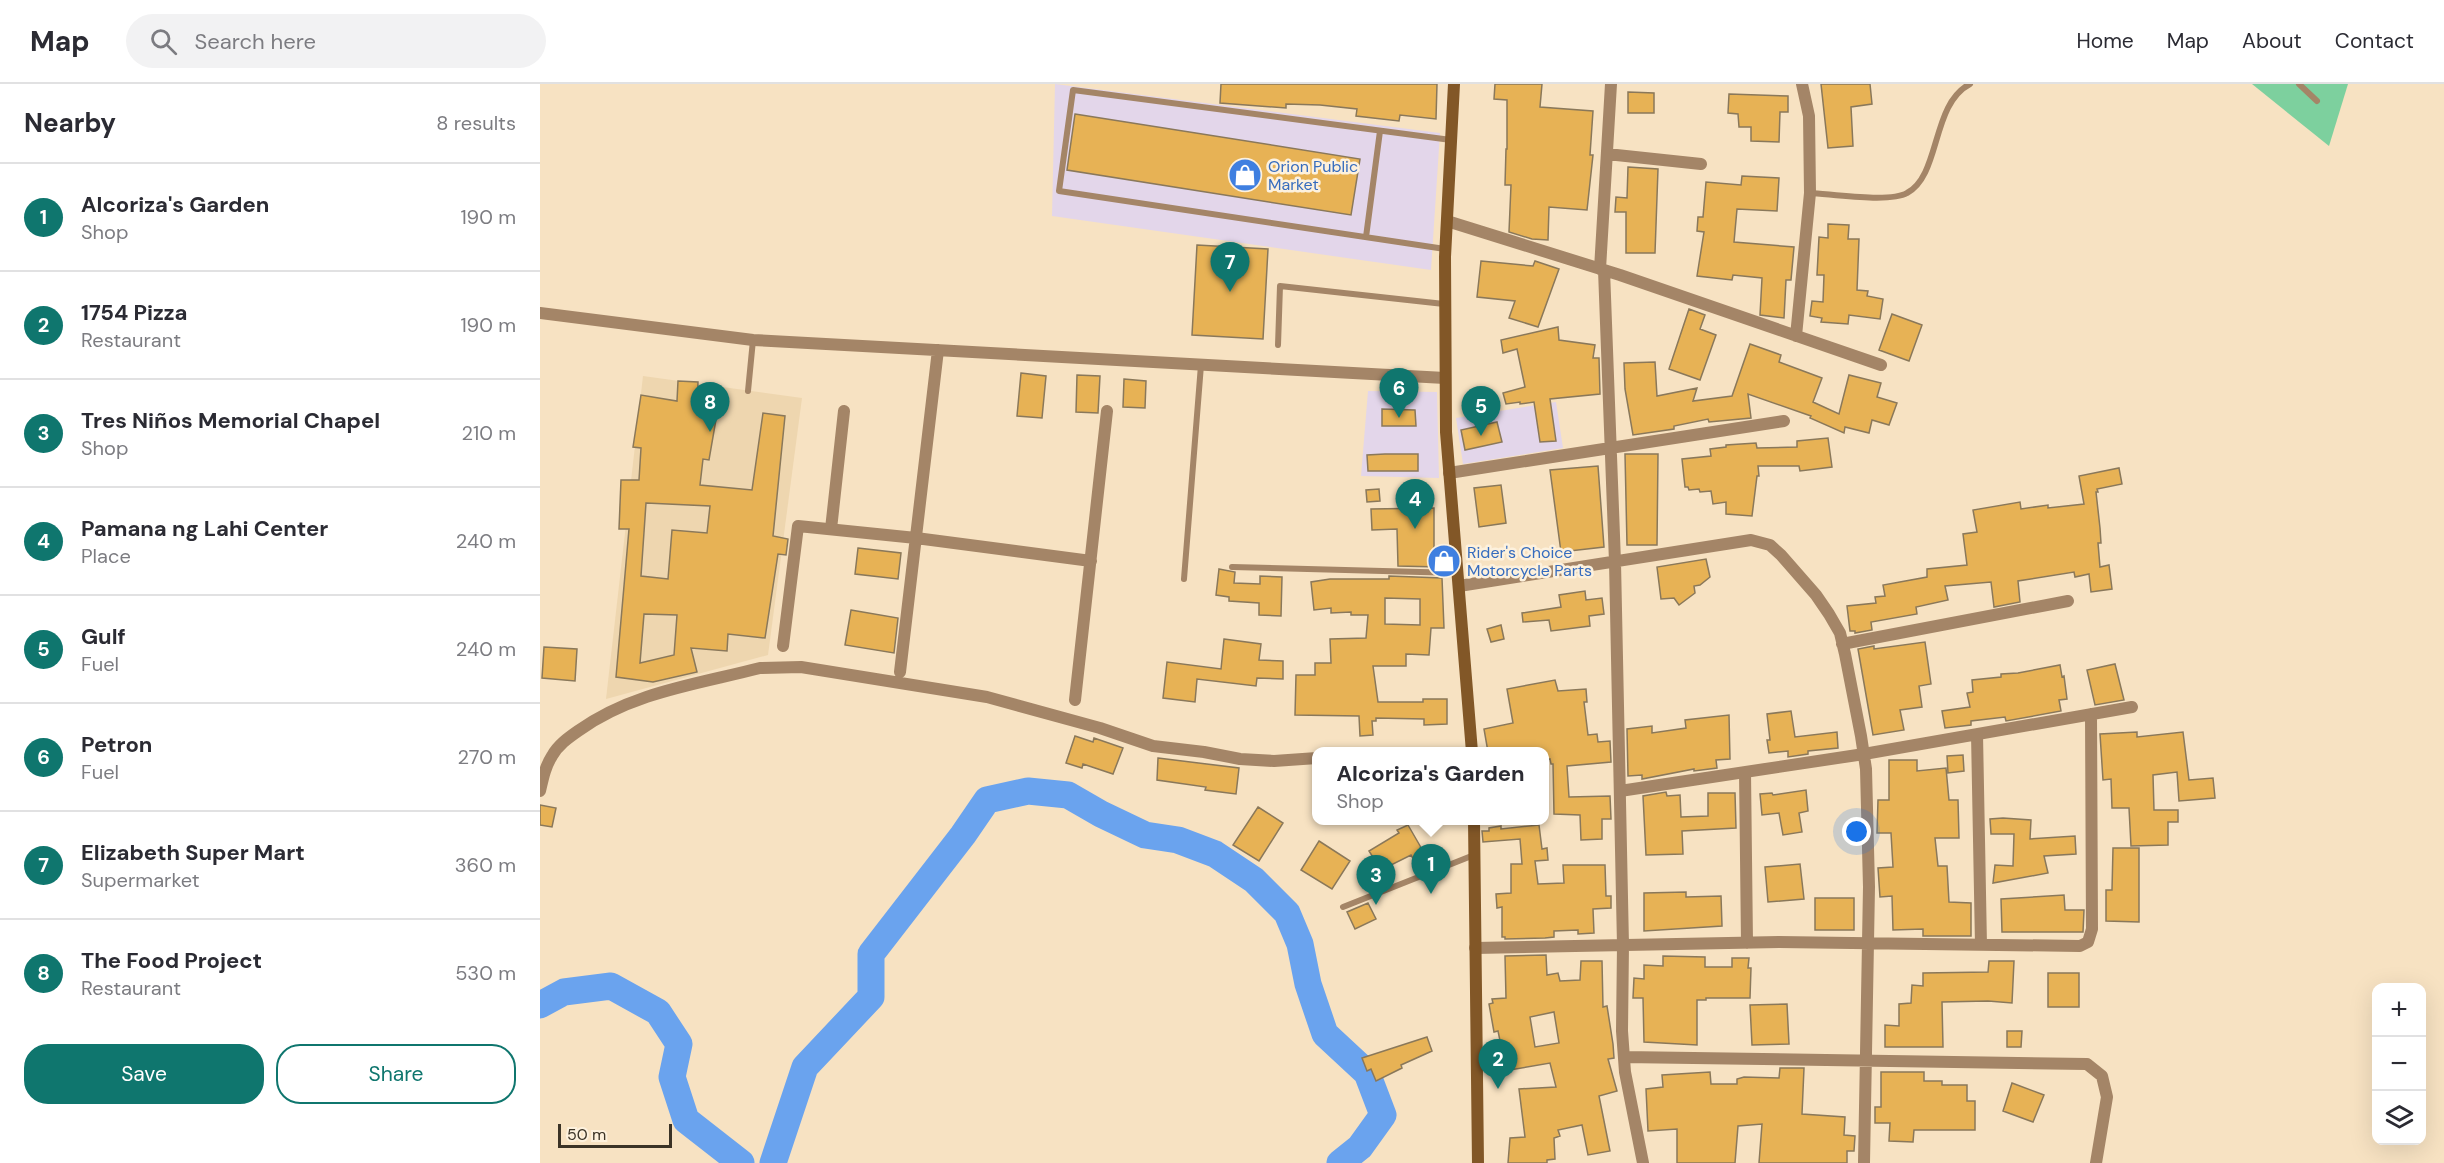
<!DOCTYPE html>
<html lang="en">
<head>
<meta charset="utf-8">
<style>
  :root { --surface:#fff; --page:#f2f2f3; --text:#2b2b33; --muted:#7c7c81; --line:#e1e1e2; --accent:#0f766e }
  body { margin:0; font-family:"DM Sans",sans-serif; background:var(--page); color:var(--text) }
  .controls { position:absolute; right:18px; bottom:18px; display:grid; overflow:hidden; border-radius:12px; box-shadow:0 6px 24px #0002 }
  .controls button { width:54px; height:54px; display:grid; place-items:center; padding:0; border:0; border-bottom:2px solid var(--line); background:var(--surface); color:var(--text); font:30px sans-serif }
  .scale { position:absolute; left:18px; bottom:15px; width:114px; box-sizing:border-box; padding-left:6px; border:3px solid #3b3326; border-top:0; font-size:16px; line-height:21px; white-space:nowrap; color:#3b3326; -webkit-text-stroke:4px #fdf1dd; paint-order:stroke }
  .you { position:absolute; left:1317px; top:748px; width:21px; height:21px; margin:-15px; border:4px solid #fff; border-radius:50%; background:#1a73e8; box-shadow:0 0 0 9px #1a73e833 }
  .badge { display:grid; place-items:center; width:39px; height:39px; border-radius:50%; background:var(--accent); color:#fff; font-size:20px; font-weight:700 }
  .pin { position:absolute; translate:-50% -50px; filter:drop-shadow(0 2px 3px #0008) }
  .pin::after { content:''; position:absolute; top:32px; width:21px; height:18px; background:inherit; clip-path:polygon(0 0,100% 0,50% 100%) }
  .popup { position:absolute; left:772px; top:663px; width:237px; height:78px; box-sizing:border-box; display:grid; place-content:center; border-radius:12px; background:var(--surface); filter:drop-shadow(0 2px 4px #0005); font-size:20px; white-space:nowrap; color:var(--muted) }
  .popup b { font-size:22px; color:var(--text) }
  .popup::after { content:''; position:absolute; left:50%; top:100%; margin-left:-12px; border:12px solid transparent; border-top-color:var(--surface) }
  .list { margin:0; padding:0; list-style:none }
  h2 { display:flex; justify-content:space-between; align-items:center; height:78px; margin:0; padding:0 24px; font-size:26px }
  h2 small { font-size:20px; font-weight:400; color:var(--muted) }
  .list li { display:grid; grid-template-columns:39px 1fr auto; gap:18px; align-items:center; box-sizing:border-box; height:108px; padding:0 24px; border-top:2px solid var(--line) }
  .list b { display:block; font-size:22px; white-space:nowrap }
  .list p { margin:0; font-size:20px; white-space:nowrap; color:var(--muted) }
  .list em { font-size:20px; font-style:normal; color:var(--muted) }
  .actions { display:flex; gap:12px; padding:18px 24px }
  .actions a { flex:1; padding:14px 0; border:2px solid var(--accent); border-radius:24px; text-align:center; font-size:21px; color:var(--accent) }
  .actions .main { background:var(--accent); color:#fff }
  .icon { flex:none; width:33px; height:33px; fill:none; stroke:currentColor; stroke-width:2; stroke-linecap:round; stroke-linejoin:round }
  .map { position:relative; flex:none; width:1904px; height:1079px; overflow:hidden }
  header { display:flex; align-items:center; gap:36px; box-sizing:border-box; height:84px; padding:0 30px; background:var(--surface); border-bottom:2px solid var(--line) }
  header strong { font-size:28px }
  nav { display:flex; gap:33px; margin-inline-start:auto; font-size:21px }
  .search { width:420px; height:54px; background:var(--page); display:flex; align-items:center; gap:15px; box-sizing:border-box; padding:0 21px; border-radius:33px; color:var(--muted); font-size:22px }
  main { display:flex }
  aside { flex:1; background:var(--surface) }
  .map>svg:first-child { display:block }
  .commercial { fill:#e3d6ea }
  .built { fill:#eed6af }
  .green { fill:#7dd09e }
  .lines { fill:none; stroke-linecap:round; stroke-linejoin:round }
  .river { stroke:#6aa3ee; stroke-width:27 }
  .building { fill:#e7b255; stroke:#8a785a; stroke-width:1.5; fill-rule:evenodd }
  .lane { stroke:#a48567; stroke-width:6 }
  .street { stroke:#a48567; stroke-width:12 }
  .secondary { stroke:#825727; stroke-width:12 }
  .labels { text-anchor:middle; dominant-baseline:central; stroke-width:5; stroke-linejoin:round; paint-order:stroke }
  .shop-label { font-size:16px; fill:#366cbe; stroke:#fdf1dd; text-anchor:start }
</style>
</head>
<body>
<header>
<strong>Map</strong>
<div class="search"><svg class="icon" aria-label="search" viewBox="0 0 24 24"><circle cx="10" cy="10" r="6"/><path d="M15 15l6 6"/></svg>Search here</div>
<nav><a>Home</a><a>Map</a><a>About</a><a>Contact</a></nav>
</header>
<main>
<aside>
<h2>Nearby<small>8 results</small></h2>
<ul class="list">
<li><span class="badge">1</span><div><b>Alcoriza's Garden</b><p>Shop</p></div><em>190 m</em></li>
<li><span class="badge">2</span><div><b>1754 Pizza</b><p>Restaurant</p></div><em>190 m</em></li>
<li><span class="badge">3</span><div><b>Tres Niños Memorial Chapel</b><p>Shop</p></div><em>210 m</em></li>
<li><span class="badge">4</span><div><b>Pamana ng Lahi Center</b><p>Place</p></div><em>240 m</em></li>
<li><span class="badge">5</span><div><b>Gulf</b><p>Fuel</p></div><em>240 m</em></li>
<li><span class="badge">6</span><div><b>Petron</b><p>Fuel</p></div><em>270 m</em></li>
<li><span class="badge">7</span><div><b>Elizabeth Super Mart</b><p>Supermarket</p></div><em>360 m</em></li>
<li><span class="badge">8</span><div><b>The Food Project</b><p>Restaurant</p></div><em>530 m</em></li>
</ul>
<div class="actions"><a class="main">Save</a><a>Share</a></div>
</aside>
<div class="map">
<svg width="1904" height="1079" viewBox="0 0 1904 1079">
  <rect width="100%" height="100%" fill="#f7e2c2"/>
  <path class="commercial" d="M515,0L900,49L891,186L512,132Z
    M828,307L897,308L899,394L821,392Z
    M1016,318L1023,364L923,380L916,334Z"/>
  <path class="built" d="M103,292L262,314L228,571L66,615Z"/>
  <path class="green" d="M1712,0H1808L1789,62Z"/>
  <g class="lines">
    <path class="river" d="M0,921L24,908L71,902L118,928L139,960L132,993L146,1036L201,1079
      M233,1079L265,983L331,913V870L423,751L447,716L488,707L528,711L561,730L605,751L638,756L675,770L714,796L747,829L760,860L768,900L785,950L827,989L843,1031L820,1063L800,1079"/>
  </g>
  <path class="building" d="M681,0H897L896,35L860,31L859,37L816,32L817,25L780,21L746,20V24L680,19Z
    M955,0H1002L1000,23L1053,27L1050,71H1053L1047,126L1009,123L1008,156L992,155L969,148L971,101H965L966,65H967V16L954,15Z
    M1281,0H1330L1332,20L1311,23L1313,62L1288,64Z
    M1088,8L1114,9V29H1088Z
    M1189,10L1248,12V28H1240L1239,58L1211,57V43H1199L1198,30L1188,29Z
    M535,30L820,75L811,131L527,86Z
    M1088,83L1118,85L1115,169H1086V128H1075L1076,113L1087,114Z
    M1202,92L1239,94L1237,127L1197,125L1194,158L1254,163L1251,196H1246L1244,234L1220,231L1222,194L1193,191L1192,196L1157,192L1164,148L1157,147L1158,133H1163L1166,98L1201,101Z
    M1288,140L1309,141L1308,155H1319L1317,206L1328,207L1327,212L1343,215L1340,235L1309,231L1308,240L1281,238L1282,234L1270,232L1272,217L1283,218L1284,191H1277L1279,153L1288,154Z
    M657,161L728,165L723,255L652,251Z
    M941,177L993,182L995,177L1019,185L998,243L969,234L975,217L937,213Z
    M1149,225L1165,231L1160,245L1176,251L1160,296L1129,285Z
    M1352,230L1382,241L1369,277L1339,266Z
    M1018,243L1019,256L1055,261L1053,274H1059L1060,310L1010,315L1016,357L1000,358L994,318L980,320V318L966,320L963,309L985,303L977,265L963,269L961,256Z
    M1210,260L1241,271L1239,278L1282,294L1273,318L1299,330L1309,291L1341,299L1337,313L1357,319L1349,341L1332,336L1329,349L1305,343L1304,349L1270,334L1271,332L1208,310L1211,334L1169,338L1168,335L1134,342V345L1093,351L1085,305L1084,279L1115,278L1117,312L1157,304L1153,317L1192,312Z
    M481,289L506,292L502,334L477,332Z
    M537,291L560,292L558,329L536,328Z
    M584,295L606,297L605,324L583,323Z
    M138,297L158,298L157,320L178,324L169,376L163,375L160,401L212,406L223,329L245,332L233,452L248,455L246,471L238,470L225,554L188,550L187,567L151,564L157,588L113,598L76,593L89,445H79L81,396H99L101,364L93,363L101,311L137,317ZM106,419L170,422L167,449L132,446L128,495L101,492ZM104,530L137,531L134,571L100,579Z
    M842,325L875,326L876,342H842Z
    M957,338L962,358L925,366L921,346Z
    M1288,354L1292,383L1260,387L1259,382H1218L1219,392H1217L1212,432L1186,430V418L1173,420L1171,407L1160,408L1159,405L1149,406L1148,403H1145L1142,375L1171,372L1170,365L1186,363V361L1216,359L1217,364L1257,363V357Z
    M845,370H878V387H828L827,371Z
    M1085,370H1118L1117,461H1087Z
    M1058,382L1064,463L1021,468L1010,386Z
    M1579,384L1582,400L1557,405L1558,408H1556L1560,444L1561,459H1558L1560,483L1569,481L1572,505L1551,508L1549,490L1535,493L1534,488L1478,497L1480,518L1454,523L1451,498L1405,502L1408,516L1376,523L1377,530L1331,538L1332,546L1315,549V547H1310L1307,522L1336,519L1335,513L1345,512L1343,501L1387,493V485L1427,481L1423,450L1437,448L1433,426L1480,418L1481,425L1508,421V424L1544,420L1539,392Z
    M961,401L966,439L939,443L934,404Z
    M839,405L840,417L827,418L826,406Z
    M894,424V470H900V483L858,482L857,445L832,446L831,425Z
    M318,464L361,469L358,495L315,490Z
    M1166,475L1170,493L1160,501L1154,502L1155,509L1139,521L1134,514L1121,515L1117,483Z
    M679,485L695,488L694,499L720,500V492L742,493L741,532L719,531V519L689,517V513L676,511Z
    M849,492L902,494L904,544H891L889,571L866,570V582H833L838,618H883V615H907V640L884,641V635L836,634V637H832L833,651L820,652L819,632L755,631L756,591H775V579H791L790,555L826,554L828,531H811V528L791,529V524L774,526L771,498L790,495H849ZM845,514L880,515V541L845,540Z
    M1045,507L1046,516L1062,514L1064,530L1049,532L1050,542L1011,547L1009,536L983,538L982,529L1021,523L1019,511Z
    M311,526L358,534L354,569L305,561Z
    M961,541L964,555L951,558L947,545Z
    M684,555L721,560L719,576L743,577V595L717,594L716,602L657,595L655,618L623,614L627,578L681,585Z
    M1385,558L1391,600L1379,602L1382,623L1360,626L1364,646L1333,651L1318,565L1334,562V565Z
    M4,563L37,565L35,597L2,594Z
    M1575,580L1584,616L1555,621L1547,586Z
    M1520,581L1522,593L1524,592L1527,615L1519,616L1521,627L1466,637L1465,633L1431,637V641L1405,644L1402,627L1430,623L1427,609L1433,608L1432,596L1461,593V590L1478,589Z
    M1015,596L1018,607L1046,605L1047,618H1044L1048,651L1057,650L1058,658L1070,657L1071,678L1027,682L1029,713L1070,712L1071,735H1062V755L1041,756L1040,731L1014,730L1013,680H1011L1010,675L1005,676V668H948L944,645L973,639L967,605Z
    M1251,627L1255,653L1297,648L1298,664L1268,667V670L1248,673V667L1229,669L1227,656H1230L1227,630Z
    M1189,631L1190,675L1176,676L1177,684L1154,687V685L1102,695V691L1088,692L1087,645L1112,642V649L1146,644L1145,636Z
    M1597,648V653L1643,648L1649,696L1673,694L1675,714L1639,717L1637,688L1613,691L1614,726H1638V738H1628V761L1591,762L1589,724H1572L1571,695L1563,696L1560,650Z
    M535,652L553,658L554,654L583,664L573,690L543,680L542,684L526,679Z
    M1423,671L1424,687L1408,689L1407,672Z
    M618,674L699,684L696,710L665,706L666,703L617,696Z
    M1349,676H1377V687L1406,684L1409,716H1418L1419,754H1395L1398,782H1407L1409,818L1431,819V852H1383V845L1353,846L1352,812L1340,813L1338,784L1353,783L1351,749H1337L1338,716H1349Z
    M1266,706L1268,727L1259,729L1262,748L1243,751L1239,729L1222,731L1220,710L1232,709L1233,711Z
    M1126,708L1127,712L1140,711L1141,733L1168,732V709H1195L1196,744L1142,747L1143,770L1106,771L1103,712Z
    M0,721L16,724L12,743L0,741Z
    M718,723L743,739L719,777L693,761Z
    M1463,734L1491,736L1490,755L1535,752L1536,770L1504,772L1508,789L1453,799L1455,781L1473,782L1474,750H1451L1450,735Z
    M868,741L887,774L876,780L871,771L841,786L829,767L859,749L857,746Z
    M999,741L1002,765L1007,764L1008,776L995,777L998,800L1024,799L1023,781H1065L1066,812H1071V824L1053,825L1054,849L1038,850V846L1014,847V853L1005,854L965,855V853H962V823L957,824L956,810L971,809V780H982L980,755L943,758L942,747H949V744L961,742V745Z
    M779,757L810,777L792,805L761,786Z
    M1573,764H1599V838L1566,837V806H1572Z
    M1260,780L1264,815L1228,818L1225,783Z
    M1146,808V813L1181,812L1182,842L1104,847V809Z
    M1524,811L1525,826H1544L1543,848H1462L1461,815Z
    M1275,814H1314V846H1275Z
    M828,819L836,835L815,845L807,828Z
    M1006,871L1007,891L1018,889L1020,897L1040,896L1041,877H1062L1063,923L1067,922L1073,960L1074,974L1068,975L1077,1007L1059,1012L1070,1067L1048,1071L1042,1041L1018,1046L1020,1052L1014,1054L1015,1075L1007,1076V1079H968L970,1054L985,1053L979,1005L1016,1003L1010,979L958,988L955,972L963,971L958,947L954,948L949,920L953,919L952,915L966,914L965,872ZM1014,928L1019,959L995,963L990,933Z
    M1123,872L1165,873V883H1192V874H1209L1208,884H1211L1210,914H1166V916H1157V961L1104,958L1103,914H1093L1094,894L1104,895V881L1123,882Z
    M1449,877H1474L1472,919L1448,917L1402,918L1403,963H1345V941L1359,942V920L1371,919L1372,901L1383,902V889L1448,888Z
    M1508,889H1539V923H1508Z
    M1247,920L1249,960L1212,961L1210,921Z
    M1467,947H1482L1481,963H1467Z
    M887,953L892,967L861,981L862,984L836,997L831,985L827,987L822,974Z
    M1240,984H1264L1262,1030L1305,1033L1304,1051L1315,1052L1314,1067H1307V1079H1219L1222,1040L1198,1042L1195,1079H1137V1045L1108,1047L1106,1005L1123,1003L1122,991L1170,988L1171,1000H1197V995L1204,993L1239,994Z
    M1341,988H1384V997H1402V1001H1427V1017H1435V1046H1374L1373,1058L1349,1057L1350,1039H1335V1023H1341Z
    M1472,999L1504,1011L1493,1038L1463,1027Z"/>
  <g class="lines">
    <path class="lane" d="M1759,0L1777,17
      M1270,109C1291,110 1350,119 1367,109C1401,91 1391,20 1430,0
      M826,153L840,47
      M905,165L519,107L533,6L911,56
      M738,261L740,202L904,220
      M208,307L213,256
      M692,483L918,489
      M644,495L661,281
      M803,823L934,771"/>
    <path class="street" d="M1067,70L1161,80
      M907,137L1080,191L1341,281
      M1060,185L1071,0
      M1064,186L1075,478L1083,861L1082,947L1085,988L1103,1079
      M0,229L213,256L905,294
      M1256,252L1270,109L1269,32L1262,0
      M909,389L1244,337
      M291,445L304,327
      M919,502L1211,456L1230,461L1241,471L1276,511L1289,530L1300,549L1305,570L1321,652L1326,685L1329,803L1324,1079
      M1302,560L1528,517
      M243,562L258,442L376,454L551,477
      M360,588L398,266
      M535,616L567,327
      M1437,650L1441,861
      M1205,688L1207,859
      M0,707C3,694 5,683 12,672C18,661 28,654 38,647C92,608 158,600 220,584L261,583L447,613L560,644L613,662L664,668L700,675L734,677L777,674
      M1080,707L1324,670L1592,623
      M935,864L1239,858L1540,862L1548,858L1552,845L1551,630
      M1084,973L1547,980L1562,992L1567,1013L1556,1079"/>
    <path class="secondary" d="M914,0L905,173L906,348L932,668
      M934,736L938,1079"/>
  </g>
  <defs>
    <g id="shop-disc" transform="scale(1.725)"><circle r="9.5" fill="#3f7fe0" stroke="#fdf1dd"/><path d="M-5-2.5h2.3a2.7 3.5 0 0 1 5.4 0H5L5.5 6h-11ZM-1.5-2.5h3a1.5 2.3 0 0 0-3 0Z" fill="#fff"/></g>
  </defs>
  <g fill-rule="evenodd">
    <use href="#shop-disc" x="705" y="91"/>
    <use href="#shop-disc" x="904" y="477"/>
  </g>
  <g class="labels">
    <g class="shop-label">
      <text x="728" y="82">Orion Public<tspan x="728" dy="18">Market</tspan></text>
      <text x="927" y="468">Rider's Choice<tspan x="927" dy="18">Motorcycle Parts</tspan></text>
    </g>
  </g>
</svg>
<div class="controls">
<button>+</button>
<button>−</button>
<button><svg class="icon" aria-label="layers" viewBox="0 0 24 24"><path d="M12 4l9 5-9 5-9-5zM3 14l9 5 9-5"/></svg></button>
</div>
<div class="scale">50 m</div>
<div class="you"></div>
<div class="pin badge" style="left:891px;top:810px">1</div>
<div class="popup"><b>Alcoriza's Garden</b>Shop</div>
<div class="pin badge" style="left:958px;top:1005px">2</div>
<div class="pin badge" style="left:836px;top:821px">3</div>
<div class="pin badge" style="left:875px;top:445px">4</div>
<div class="pin badge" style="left:941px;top:352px">5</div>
<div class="pin badge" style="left:859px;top:334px">6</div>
<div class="pin badge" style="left:690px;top:208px">7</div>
<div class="pin badge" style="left:170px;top:348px">8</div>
</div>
</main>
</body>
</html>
